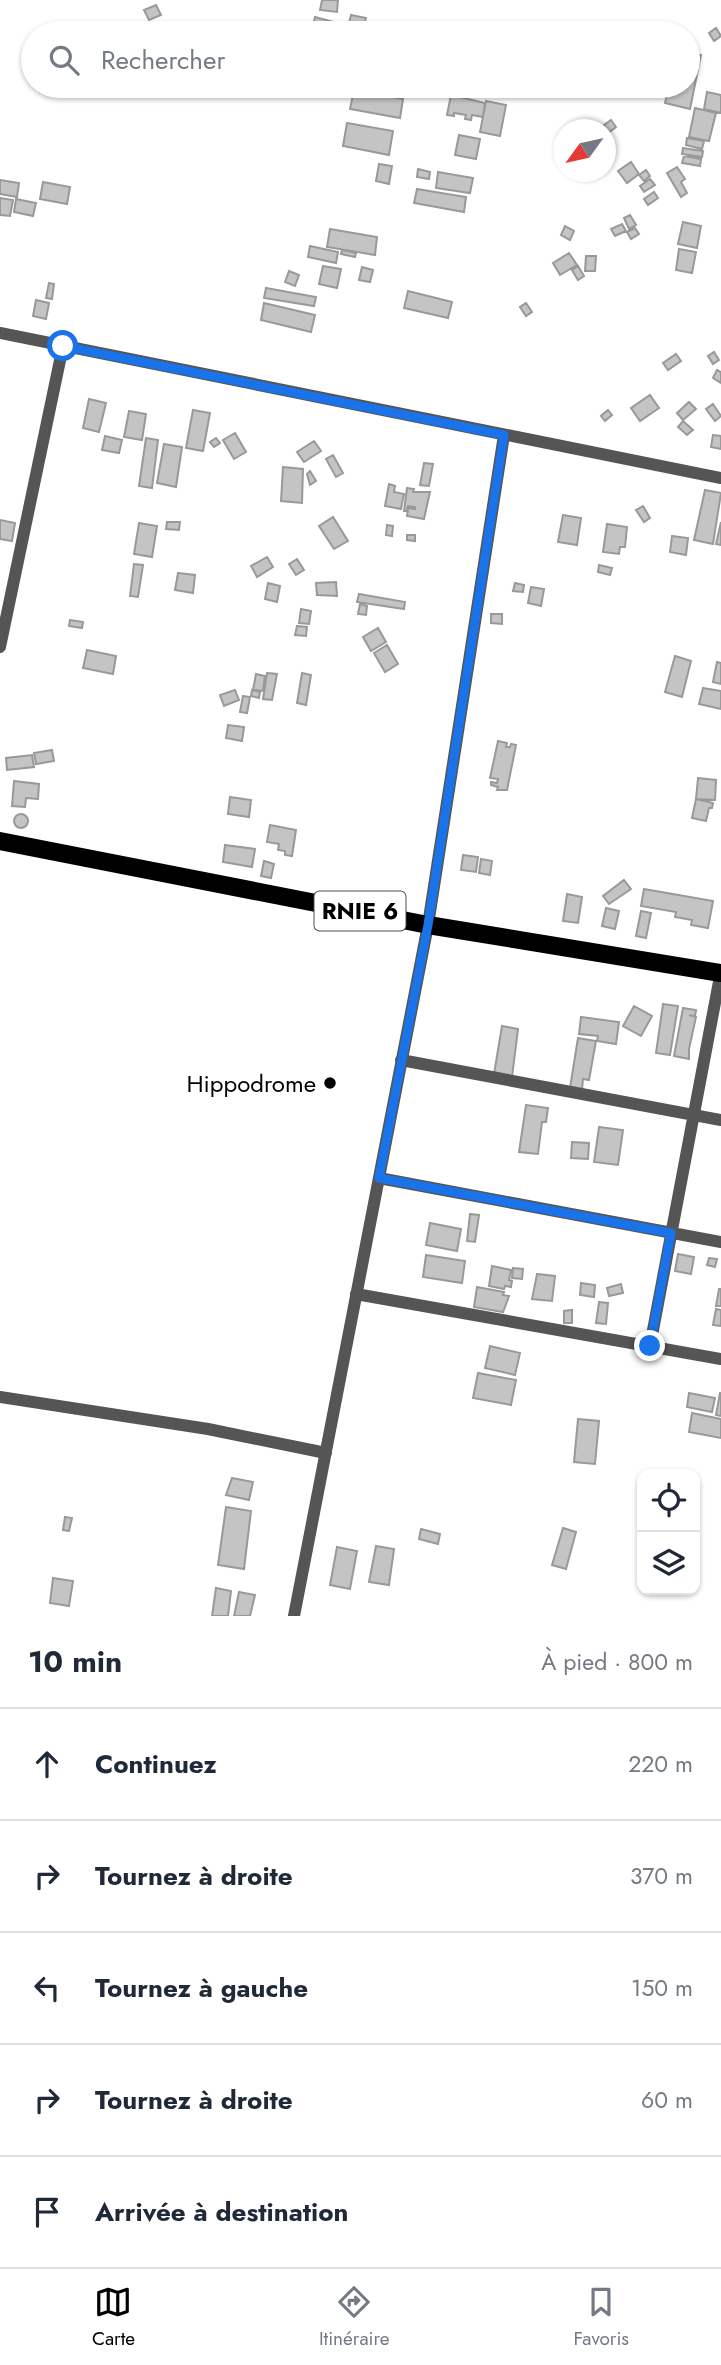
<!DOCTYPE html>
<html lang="fr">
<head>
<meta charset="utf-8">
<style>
  :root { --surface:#fff; --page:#f2f2f3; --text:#1f2937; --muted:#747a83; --line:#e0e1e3; --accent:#000 }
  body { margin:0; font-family:Jost,sans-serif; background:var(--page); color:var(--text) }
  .controls { position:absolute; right:21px; bottom:21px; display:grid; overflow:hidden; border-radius:14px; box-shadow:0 2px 5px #0004 }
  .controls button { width:63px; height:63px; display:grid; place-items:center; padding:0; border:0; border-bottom:2px solid var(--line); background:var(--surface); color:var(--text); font:35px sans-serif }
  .compass { position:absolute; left:553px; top:119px; width:63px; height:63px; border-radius:50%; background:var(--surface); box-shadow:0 2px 5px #0004; rotate:237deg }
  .stop { position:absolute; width:21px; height:21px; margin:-16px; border:5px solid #1a73e8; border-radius:50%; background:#fff }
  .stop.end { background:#1a73e8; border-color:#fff; box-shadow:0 2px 7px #0008 }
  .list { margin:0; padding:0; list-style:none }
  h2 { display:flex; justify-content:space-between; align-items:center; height:91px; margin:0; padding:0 28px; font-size:30px }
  h2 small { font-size:23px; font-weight:400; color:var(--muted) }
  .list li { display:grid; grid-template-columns:46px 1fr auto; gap:21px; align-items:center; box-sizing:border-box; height:112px; padding:0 28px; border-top:2px solid var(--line) }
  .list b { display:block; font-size:26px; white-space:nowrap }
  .list em { font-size:23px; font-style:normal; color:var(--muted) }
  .icon { flex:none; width:38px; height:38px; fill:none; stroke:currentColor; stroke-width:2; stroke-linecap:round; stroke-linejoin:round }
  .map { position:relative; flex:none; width:721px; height:1616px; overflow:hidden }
  .search { position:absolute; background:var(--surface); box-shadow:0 2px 5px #0004; left:21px; right:21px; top:21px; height:77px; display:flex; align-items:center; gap:18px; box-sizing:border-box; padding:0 24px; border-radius:38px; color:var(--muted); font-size:26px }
  .sheet { height:651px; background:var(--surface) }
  nav { display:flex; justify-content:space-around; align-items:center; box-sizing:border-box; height:98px; border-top:2px solid var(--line); background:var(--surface); font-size:19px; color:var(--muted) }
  nav a { display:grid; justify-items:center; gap:4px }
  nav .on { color:var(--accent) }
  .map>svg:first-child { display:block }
  .building { fill:#c4c4c4; stroke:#999; stroke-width:2 }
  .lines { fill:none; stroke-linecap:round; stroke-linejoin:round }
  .minor { stroke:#555; stroke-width:12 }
  .primary { stroke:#000; stroke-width:18 }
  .route { stroke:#1a73e8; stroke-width:9 }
  .poi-dot { fill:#000; stroke:#fff; stroke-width:2.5 }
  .labels { text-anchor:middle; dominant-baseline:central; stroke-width:6; stroke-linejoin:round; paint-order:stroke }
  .shield { fill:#fff; stroke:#4c4c4c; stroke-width:2 }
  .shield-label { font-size:23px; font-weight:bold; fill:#000 }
  .poi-label { font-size:24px; fill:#000; stroke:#fff; text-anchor:end }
</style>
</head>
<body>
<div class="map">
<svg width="721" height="1616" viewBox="0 0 721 1616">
  <rect width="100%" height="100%" fill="#fff"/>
  <path class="building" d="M322,0H338L337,12L320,10Z
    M156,5L161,15L149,20L144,10Z
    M351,15L366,18L362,33L347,32Z
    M315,17L341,24L339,33H325L312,30Z
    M716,28L721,36L714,41L709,33Z
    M688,52L701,55L690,109L665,103L669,86H688Z
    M588,86H605L593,94Z
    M605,87L609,91L601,97L598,92Z
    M354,90L403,99L400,118L350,109Z
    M707,92L721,95V113L704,109Z
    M451,95L485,103L483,117L472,115L471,120L465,119L466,115L454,113V116L447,115Z
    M486,101L506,105L500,136L480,132Z
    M695,108L716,113L709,141L689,137Z
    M611,120L616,127L606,135V130L600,128Z
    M347,123L393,131L389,155L343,146Z
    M459,135L480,139L476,159L455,155Z
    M687,138L704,141L702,149L686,145Z
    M683,148L703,151L702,157L682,154Z
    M684,156L701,159L700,166L682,163Z
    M631,162L639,174L627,183L618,171Z
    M379,164L392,166L389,184L376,181Z
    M677,167L685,179L681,182L687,193L681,197L667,173Z
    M418,169L430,172L429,179L417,177Z
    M646,170L650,176L644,181L639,175Z
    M438,172L473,178L470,193L436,188Z
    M650,179L655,185L644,192L640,186Z
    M0,180L19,183L17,197L0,194Z
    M43,182L70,187L67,204L40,199Z
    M417,189L466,197L464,212L414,203Z
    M654,192L658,198L648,205L644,199Z
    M0,198L13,200L10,216L0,215Z
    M16,199L36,203L33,216L14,212Z
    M630,215L636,225L629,229L624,218Z
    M683,222L701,226L697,248L678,244Z
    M622,224L626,231L615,236L611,229Z
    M565,226L574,231L570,240L561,235Z
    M635,228L639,234L631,239L627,232Z
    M330,229L377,237L375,255L327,247Z
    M310,246L338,252L336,263L308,257Z
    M679,249L696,252L692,273L676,270Z
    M342,250L356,253L355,257L341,254Z
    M569,253L577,265L560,275L553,263Z
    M586,256H596L595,271H585Z
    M323,266L341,269L337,288L319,284Z
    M578,266L584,276L578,280L572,270Z
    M362,267L373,270L370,282L359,280Z
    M289,271L299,275L295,286L285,282Z
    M49,283L54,284L52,299L46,298Z
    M266,288L316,297L314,306L264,298Z
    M408,291L452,302L448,318L404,308Z
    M36,300L49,303L46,319L33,316Z
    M264,303L315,315L311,332L261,320Z
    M526,303L532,312L526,316L520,307Z
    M714,352L719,360L713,364L708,356Z
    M676,354L681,361L668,370L663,363Z
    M717,370L721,372V383L713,378Z
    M650,395L659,408L640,421L631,408Z
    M89,399L106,403L99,432L83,428Z
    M689,402L696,409L683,420L677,413Z
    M713,404L721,416L715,421L706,409Z
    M193,410L210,413L203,451L186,448Z
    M608,410L612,415L605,421L601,416Z
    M129,411L146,414L142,440L124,437Z
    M683,421L693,430L687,435L678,427Z
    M235,433L246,452L234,459L223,440Z
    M713,435L721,436V449L711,447Z
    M105,436L122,440L119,453L102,450Z
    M146,438L158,440L152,488L139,486Z
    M216,438L220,443L214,447L210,442Z
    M314,441L321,451L304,462L297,452Z
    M164,444L182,447L176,487L157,483Z
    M333,455L343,473L336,477L326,459Z
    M424,463L433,464L429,486L420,485Z
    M283,467L303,469L302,503L281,501Z
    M310,471L316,481L310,485L307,474Z
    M389,484L395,486L394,492L404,494L401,509L385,506Z
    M407,488L414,489L413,492H430L424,519L407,516L408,508L415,509V507L408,506L407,511H404Z
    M705,490L721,493L713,544L694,540Z
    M643,506L650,518L644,522L636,510Z
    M563,515L581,518L577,545L558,542Z
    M333,517L348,541L334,549L319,526Z
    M0,520L15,523L12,541L0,539Z
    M167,522H180L179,530L166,529Z
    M721,522V545L716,544Z
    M139,523L157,526L152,557L134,554Z
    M607,524L627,527L625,547H620L619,554L603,552Z
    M387,525L393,526L392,536L386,535Z
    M407,535H415V541L407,540Z
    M672,536L688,538L686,555L670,552Z
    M267,557L273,567L257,577L251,566Z
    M297,559L304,570L296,575L289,564Z
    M134,564L143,565L138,597L130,596Z
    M599,565L612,568L610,575L598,572Z
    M178,573L195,575L193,593L175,590Z
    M336,582L337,596L317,595L316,583Z
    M268,583L280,586L277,602L265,599Z
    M515,583L524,585L523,592L513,591Z
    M531,587L544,589L541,606L528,603Z
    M359,594L405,602L404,609L357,602Z
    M360,604L367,606L366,615L358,614Z
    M301,609L311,611L309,624L299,623Z
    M491,614H502V624L491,623Z
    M70,620L83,622L82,628L69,626Z
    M297,626L307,627L306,636L295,635Z
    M378,628L386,642L371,651L363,637Z
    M387,645L398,664L385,672L374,653Z
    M87,650L116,656L113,674L83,668Z
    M675,656L691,661L682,697L665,692Z
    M717,662L721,663V684L713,682Z
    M267,673L277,674L272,700L263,699Z
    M302,673L311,675L306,705L297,703Z
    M256,674L265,676L263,691L253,690Z
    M703,688L721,691V709L699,704Z
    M235,690L239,700L224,706L220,695Z
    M252,690L260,692L259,698L251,696Z
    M243,696L250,697L247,713L240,712Z
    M228,725L244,727L242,741L226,738Z
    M498,741L507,743L506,747H510L511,744L516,745L507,790H497L498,787L491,785V782L497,783L498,779L490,778Z
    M52,750L54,761L36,764L34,753Z
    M32,755L34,767L7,770L6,758Z
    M698,778L716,780L715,800L696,799Z
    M14,781L39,784L38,799L26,798L25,807L12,806Z
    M230,797L251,800L249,817L228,814Z
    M696,799L713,803L712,808H709L706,821L692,818Z
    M14 821a7 7 0 1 1 14 0a7 7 0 1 1-14 0Z
    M270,825L296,830L292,856L285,855V851L278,850L279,844L267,842Z
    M225,845L255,849L252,867L223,862Z
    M463,855L478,857L476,872L461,870Z
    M481,859L492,861L490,875L479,873Z
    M264,861L274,864L271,878L261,876Z
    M624,880L631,889L609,904L603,896Z
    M644,889L713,901L708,928L691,925L692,920L675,917L676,912L641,906Z
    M567,894L582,897L578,923L563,921Z
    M606,908L619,911L615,929L602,926Z
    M641,911L651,913L646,938L636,936Z
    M663,1004L678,1006L670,1055L656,1053Z
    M634,1006L652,1016L641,1036L623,1026Z
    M683,1008L696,1010L695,1016L689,1015L696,1017L689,1049V1059L674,1056Z
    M581,1017L619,1022L616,1044L597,1041L598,1036L579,1034Z
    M502,1026L518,1029L512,1077L494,1074Z
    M578,1038L596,1041L589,1080L583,1079L582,1090L570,1088Z
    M526,1105L548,1108L546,1122H542L538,1154L519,1152Z
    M599,1127L623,1130L618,1165L594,1162Z
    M572,1142L589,1143L588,1159L571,1158Z
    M470,1214L479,1215L475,1242L467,1241Z
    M430,1223L461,1229L457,1251L426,1245Z
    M678,1254L694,1257L691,1274L675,1271Z
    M426,1255L465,1261L462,1283L423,1277Z
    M709,1258L717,1259L715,1267L707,1265Z
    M492,1266L511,1270L509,1280L512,1281L511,1287L505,1286L504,1289L489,1286Z
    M513,1268L523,1269L522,1279L512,1278Z
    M537,1274L555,1276L552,1301L532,1299Z
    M581,1283L595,1285L594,1297L580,1295Z
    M621,1284L623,1293L609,1296L607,1288Z
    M477,1287L504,1292L503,1295L509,1296L503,1312L474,1307Z
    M719,1289H721V1306H716Z
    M599,1302L608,1303L606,1324L596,1323Z
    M716,1309L721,1310V1326L713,1325Z
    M572,1310V1323H564V1311Z
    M490,1346L520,1353L515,1375L485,1368Z
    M478,1373L516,1380L511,1405L473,1398Z
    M689,1393L715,1398L712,1412L687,1407Z
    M720,1393H721V1416L716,1415Z
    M692,1413L721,1419V1438L689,1432Z
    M578,1419L599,1421L595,1464L574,1462Z
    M232,1478L253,1482L249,1500L226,1495Z
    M226,1507L251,1511L244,1569L218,1565Z
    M65,1517L72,1518L69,1531L63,1530Z
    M563,1528L576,1532L566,1569L552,1565Z
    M421,1529L440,1534L438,1544L419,1539Z
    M376,1546L394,1549L389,1585L369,1582Z
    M337,1547L357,1551L350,1589L330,1585Z
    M53,1578L73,1581L69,1606L50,1603Z
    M216,1588L231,1591L228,1616H212Z
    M239,1592L255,1595L250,1616H234Z"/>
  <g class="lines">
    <path class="minor" d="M0,333L721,478
      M0,647L63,346
      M401,1060L721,1120
      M379,1178L721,1242
      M356,1294L721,1359
      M650,1346L721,971
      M0,1397L208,1429L326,1453
      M294,1616L428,925L504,435"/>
    <path class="primary" d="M0,841L428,925L721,973"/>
  </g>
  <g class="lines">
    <path class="route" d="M63,346L504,435L428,925L379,1178L671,1233L650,1346"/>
  </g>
  <circle class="poi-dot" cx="330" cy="1083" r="7"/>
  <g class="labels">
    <rect class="shield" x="314.5" y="891.5" width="91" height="39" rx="5"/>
    <g class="shield-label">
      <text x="360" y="911">RNIE 6</text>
    </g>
    <g class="poi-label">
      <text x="316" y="1083">Hippodrome</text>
    </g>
  </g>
</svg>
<div class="controls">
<button><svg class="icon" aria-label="locate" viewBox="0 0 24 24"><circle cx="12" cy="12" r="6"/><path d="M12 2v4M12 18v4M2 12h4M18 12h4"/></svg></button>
<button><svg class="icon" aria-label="layers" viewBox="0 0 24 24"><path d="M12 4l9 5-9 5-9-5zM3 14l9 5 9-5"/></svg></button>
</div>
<svg class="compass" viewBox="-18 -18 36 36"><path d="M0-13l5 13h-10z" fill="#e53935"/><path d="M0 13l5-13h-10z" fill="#747a83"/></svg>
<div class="stop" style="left:63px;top:346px"></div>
<div class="stop end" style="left:650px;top:1346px"></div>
<div class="search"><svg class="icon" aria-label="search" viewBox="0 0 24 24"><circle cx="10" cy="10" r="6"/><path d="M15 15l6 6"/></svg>Rechercher</div>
</div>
<section class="sheet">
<h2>10 min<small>À pied · 800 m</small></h2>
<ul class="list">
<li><svg class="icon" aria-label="ahead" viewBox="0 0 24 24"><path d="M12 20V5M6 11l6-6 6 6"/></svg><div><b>Continuez</b></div><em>220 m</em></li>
<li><svg class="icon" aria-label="right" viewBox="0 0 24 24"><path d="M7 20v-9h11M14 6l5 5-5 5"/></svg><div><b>Tournez à droite</b></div><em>370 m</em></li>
<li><svg class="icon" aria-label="left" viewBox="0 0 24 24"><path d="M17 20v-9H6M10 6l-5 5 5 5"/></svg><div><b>Tournez à gauche</b></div><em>150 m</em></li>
<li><svg class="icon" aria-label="right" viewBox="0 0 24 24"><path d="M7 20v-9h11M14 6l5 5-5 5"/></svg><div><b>Tournez à droite</b></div><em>60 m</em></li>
<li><svg class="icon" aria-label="arrive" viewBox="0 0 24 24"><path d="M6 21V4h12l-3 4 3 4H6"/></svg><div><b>Arrivée à destination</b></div></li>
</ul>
</section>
<nav>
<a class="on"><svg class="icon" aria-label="map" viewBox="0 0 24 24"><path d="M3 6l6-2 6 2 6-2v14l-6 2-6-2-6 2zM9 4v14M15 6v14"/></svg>Carte</a>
<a><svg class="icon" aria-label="directions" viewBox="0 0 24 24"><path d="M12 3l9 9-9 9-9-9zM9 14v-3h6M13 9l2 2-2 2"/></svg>Itinéraire</a>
<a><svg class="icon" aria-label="saved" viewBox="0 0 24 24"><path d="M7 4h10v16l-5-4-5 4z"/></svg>Favoris</a>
</nav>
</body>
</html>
